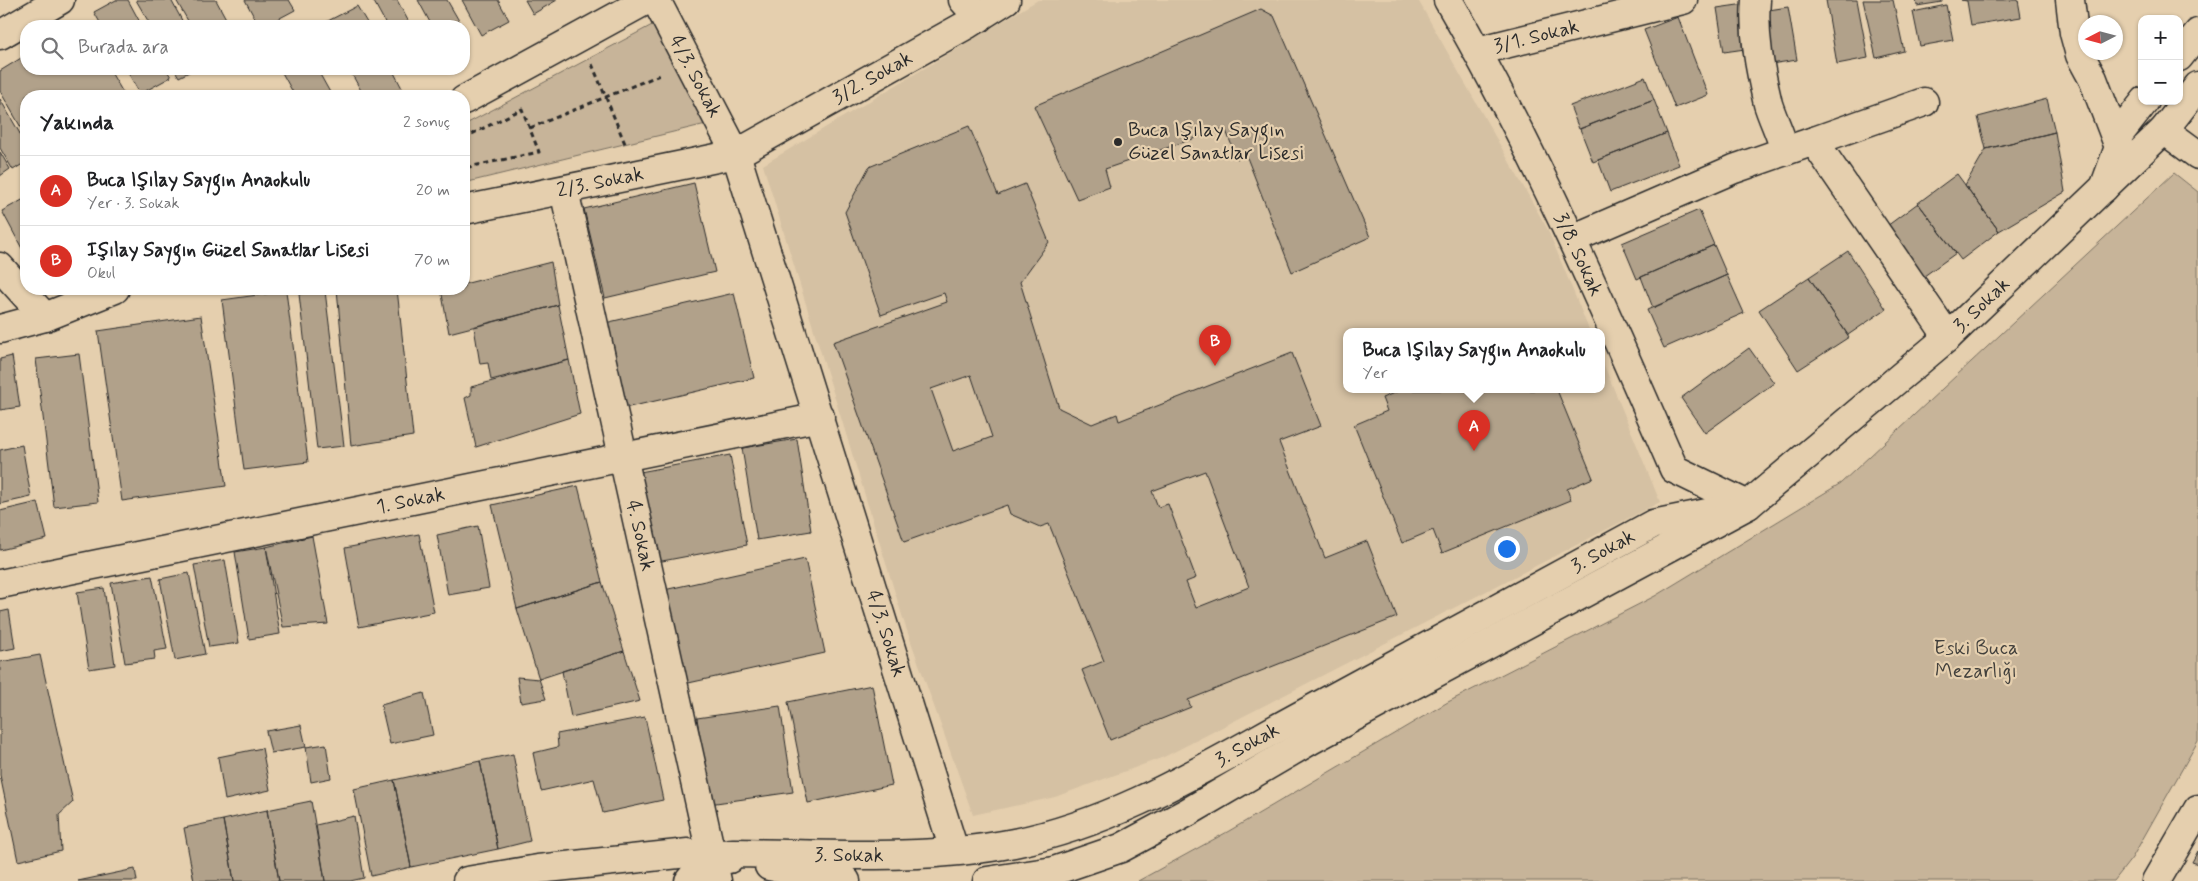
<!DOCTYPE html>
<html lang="tr">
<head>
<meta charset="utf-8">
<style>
  :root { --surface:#fff; --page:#f6f6f6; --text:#202124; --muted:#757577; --line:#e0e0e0; --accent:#d93025 }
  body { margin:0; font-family:Mynerve,sans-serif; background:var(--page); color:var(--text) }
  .controls { position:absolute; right:15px; top:15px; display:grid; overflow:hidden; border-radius:10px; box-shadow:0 1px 4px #0004 }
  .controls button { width:45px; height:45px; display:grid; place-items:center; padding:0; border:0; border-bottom:1px solid var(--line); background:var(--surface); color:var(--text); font:25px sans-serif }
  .compass { position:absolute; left:2078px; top:15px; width:45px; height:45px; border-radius:50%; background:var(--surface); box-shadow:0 1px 4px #0004; rotate:264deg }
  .you { position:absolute; left:1506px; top:548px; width:18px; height:18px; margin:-12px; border:4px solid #fff; border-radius:50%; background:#1a73e8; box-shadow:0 0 0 8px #1a73e833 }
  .badge { display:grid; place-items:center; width:32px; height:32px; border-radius:50%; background:var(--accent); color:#fff; font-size:16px; font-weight:700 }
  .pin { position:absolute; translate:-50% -41px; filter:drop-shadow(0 1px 2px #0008) }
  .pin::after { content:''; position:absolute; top:26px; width:18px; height:15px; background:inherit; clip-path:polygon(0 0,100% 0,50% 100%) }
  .popup { position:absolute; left:1343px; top:328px; width:262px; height:65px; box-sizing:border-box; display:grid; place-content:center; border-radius:10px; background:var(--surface); filter:drop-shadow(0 1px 4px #0005); font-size:16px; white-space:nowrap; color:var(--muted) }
  .popup b { font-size:19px; color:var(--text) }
  .popup::after { content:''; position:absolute; left:50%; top:100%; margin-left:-10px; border:10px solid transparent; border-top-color:var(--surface) }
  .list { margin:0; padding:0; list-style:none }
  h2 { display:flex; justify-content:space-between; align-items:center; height:65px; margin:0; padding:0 20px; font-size:21px }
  h2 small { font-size:16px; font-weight:400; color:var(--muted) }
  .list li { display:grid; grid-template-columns:32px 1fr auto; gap:15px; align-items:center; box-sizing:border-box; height:70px; padding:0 20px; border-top:1px solid var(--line) }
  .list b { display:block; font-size:19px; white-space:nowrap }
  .list p { margin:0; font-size:16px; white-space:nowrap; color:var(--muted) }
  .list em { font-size:16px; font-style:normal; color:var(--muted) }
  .icon { flex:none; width:28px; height:28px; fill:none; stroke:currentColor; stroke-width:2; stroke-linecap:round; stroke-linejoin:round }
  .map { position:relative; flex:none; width:2198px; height:881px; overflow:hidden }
  .search { position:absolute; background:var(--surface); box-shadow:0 1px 4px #0004; left:20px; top:20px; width:450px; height:55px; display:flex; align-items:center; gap:12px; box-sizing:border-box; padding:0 18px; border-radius:20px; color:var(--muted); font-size:19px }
  .panel { position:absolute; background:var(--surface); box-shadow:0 1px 4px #0004; left:20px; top:90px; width:450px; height:205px; border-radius:20px }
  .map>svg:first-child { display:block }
  .built { fill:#d5c1a3 }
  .green { fill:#c7b499; stroke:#797062 }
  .building { fill:#b1a18a; stroke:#2b2b2b; fill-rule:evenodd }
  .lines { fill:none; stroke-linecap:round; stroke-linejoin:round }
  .street-casing { stroke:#2b2b2b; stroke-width:31 }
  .secondary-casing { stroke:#2b2b2b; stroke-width:31 }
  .primary-casing { stroke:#2b2b2b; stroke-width:31 }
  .path { stroke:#2b2b2b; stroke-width:3; stroke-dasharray:5 4; stroke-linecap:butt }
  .street { stroke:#e5cfae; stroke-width:28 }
  .secondary { stroke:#e5cfae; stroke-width:28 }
  .primary { stroke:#e5cfae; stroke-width:28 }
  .poi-dot { fill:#2b2b2b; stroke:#e5cfae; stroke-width:2 }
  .labels { text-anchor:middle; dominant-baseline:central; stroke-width:4.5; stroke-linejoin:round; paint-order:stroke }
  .street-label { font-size:20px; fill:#2b2b2b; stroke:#e5cfae }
  .poi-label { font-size:20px; fill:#2b2b2b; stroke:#e5cfae; text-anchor:start }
  .park-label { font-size:20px; fill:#42403c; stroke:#e5cfae }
</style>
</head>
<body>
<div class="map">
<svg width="2198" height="881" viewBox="0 0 2198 881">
  <rect width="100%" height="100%" fill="#e5cfae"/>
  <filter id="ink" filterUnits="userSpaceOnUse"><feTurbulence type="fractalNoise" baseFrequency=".02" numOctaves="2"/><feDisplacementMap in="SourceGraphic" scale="10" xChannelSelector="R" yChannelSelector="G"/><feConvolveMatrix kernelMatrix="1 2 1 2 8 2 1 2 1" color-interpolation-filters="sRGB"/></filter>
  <g filter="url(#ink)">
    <path class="built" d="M1038,0H1418L1548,230L1590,332H1346V390H1602V360L1660,502L1164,757L1055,797L973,815L905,625L763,165Z"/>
    <path class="green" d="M654,24L706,124L464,183V125Z
      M2174,173L2198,192V741L2132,858L2114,881H1138L1229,831L1448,702L1655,596L1841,483Z"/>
    <path class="building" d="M116,0H128L142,26H102L94,12Z
      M136,0H171L185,26H151Z
      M176,0H216L230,26H191Z
      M245,0H289L295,10L265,26H259Z
      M373,0H397L411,26H387Z
      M418,0H447L462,26H432Z
      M462,0H498L509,20L481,35Z
      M525,0H557L533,14Z
      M1826,0H1857L1868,58L1837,64Z
      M1863,0H1893L1904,51L1876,58Z
      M1916,0H1942V2L1917,6Z
      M1961,0H2018L2021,17L1971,25L1967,1Z
      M1745,4L1752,48L1724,52L1717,8Z
      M1946,5L1953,40L1920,46L1913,12Z
      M357,6L369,26H326L324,23Z
      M1788,7L1797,60L1764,65L1756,12Z
      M1261,9L1274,16L1370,237L1292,272L1246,155L1237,159L1225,128L1105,169L1110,187L1077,199L1034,106Z
      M1678,17L1708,95L1675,108L1644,30Z
      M26,55V69H109L125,96H26V136L0,91V71Z
      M126,69H166L171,77L140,94Z
      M174,69H195L179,77Z
      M280,69H317L332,96H295Z
      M349,69H392L403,90L390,96H364Z
      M1645,77L1654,100L1579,129L1570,106Z
      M0,99L26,144V162L13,170L0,148Z
      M2047,99L2055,132L1986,149L1978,117Z
      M1654,100L1667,133L1593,162L1580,129Z
      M969,126L998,195L1025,184L1049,242L1020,282L1059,408L1092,424L1117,414L1119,421L1292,353L1321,426L1279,442L1325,558L1367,541L1397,617L1188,700L1191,707L1110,740L1082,670L1104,661L1049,524L1040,527L1010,514L1007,505L904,542L833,342L947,302L944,293L881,315L845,212L869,167ZM971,375L992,437L953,451L931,389ZM1205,471L1249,587L1196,608L1186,582L1196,578L1168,504L1158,507L1152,491Z
      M2055,132L2065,192L1999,231L1965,185L1986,149Z
      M1667,133L1679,165L1610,192L1598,160Z
      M0,152L10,169L0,176Z
      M1957,174L1999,231L1961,260L1918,203Z
      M694,183L715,272L605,298L584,209Z
      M26,198V256L2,211Z
      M1918,203L1956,253L1920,279L1883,229Z
      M1699,210L1714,245L1637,279L1622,243Z
      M1714,245L1727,275L1653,308L1641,277Z
      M1848,251L1886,309L1848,335L1809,277Z
      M551,262L558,305L449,333L441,289H464V284Z
      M1727,275L1744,313L1664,348L1647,310Z
      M1809,277L1849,337L1798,370L1759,310Z
      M337,289H397L413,436L351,446Z
      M286,291L308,462L244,470L222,300Z
      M325,291L344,446L317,449L299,294Z
      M734,293L754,378L625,408L605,323Z
      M558,305L569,360L491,380L488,363L480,364L474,327Z
      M201,316L226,486L122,501L98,331Z
      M1749,348L1774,383L1705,433L1681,398Z
      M79,354L98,502L54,507L36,359Z
      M12,356L20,407L0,410V359Z
      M569,360L580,414L476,447L465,398L471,395V387Z
      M1401,390H1557L1593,478L1567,489L1571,500L1442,553L1433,530L1402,543L1354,425L1387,411L1382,398Z
      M797,439L811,531L757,540L742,448Z
      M22,445L31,497L0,504V450Z
      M730,455L747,545L657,562L640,472Z
      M578,486L602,582L517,609L492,505Z
      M38,502L47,539L0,550V511Z
      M478,526L489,588L448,595L437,535Z
      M419,534L434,612L359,627L345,548Z
      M312,536L328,624L283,627L266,547Z
      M266,547L280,634L249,639L235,552Z
      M805,559L825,653L684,684L664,590Z
      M225,560L239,643L209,647L194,565Z
      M189,573L205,654L175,660L160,579Z
      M152,576L167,649L154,651L155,659L125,663L111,583Z
      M602,582L624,651L539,679L517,609Z
      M104,588L115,665L89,669L77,592Z
      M9,610L15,648L0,651V612Z
      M624,651L640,701L571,717L562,671Z
      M40,655L73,802L59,815L61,851L18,861L0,775V662Z
      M517,677L539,679L546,699L521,703Z
      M872,685L892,785L808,803L788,702Z
      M424,693L433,735L390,744L381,705Z
      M780,706L793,792L709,804L697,718Z
      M645,717L663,800L603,813L594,779L541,791L533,753L558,747L557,734Z
      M301,725L306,747L271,753L266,731Z
      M326,744L331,778L311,782L306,747Z
      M262,748L270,790L225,800L218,757Z
      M513,754L530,841L498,849L480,761Z
      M480,761L498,849L411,867L394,780Z
      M394,780L411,867L371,876L354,789Z
      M311,801L325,881H279L267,810Z
      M267,810L279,881H234L223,820Z
      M354,816L364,878L350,881H325L316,825Z
      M223,820L234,881H194L184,828Z
      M2198,851V864L2192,862Z
      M135,869L137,881H78Z"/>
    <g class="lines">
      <g class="street-casing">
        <g id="street">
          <path id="s1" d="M656,0L736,154L954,850"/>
          <path d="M963,0L979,18"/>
          <path d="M1756,0C1753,35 1760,70 1768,104C1773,120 1781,135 1785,151"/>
          <path d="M2070,0L2074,33L2080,55L2093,79L2119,147L2104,188"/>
          <path d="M0,35L60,0"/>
          <path id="s2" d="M1477,51L1683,0"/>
          <path d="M2179,57L2198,33"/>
          <path d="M464,100L647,0"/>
          <path d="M2116,138L2145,101"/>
          <path d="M1814,141L1924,102"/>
          <path id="s3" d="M564,190L717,881"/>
          <path id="s4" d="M464,210L736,154L968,24L1006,0"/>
          <path d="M1572,239L1734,169L1814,141L1948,337"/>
          <path d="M0,267L45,317"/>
          <path d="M0,329L45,317L115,289"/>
          <path id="s5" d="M0,584L820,417"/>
          <path d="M689,881L710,855"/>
        </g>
      </g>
      <g class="secondary-casing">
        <g id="secondary">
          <path id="s6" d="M1448,0C1535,150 1605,310 1674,469L1748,505"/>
          <path id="s7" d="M710,855L734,853C827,854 923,861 1014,843C1120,822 1212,763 1305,713C1421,650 1537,587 1653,524L1722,510"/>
          <path d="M769,866L846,881"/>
          <path d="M467,881L538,869L688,853L729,859"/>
          <path id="s8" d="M987,881L1054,871L1121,848L1188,812L1311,740L1748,505L1948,337L2164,130L2198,86"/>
        </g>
      </g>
      <g class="primary-casing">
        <path id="primary" d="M2164,130L2198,155
          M2156,881L2198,809"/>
      </g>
      <path class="path" d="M592,64L626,146
        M530,128L662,74
        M464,138L522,109L539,152L464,168"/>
      <use href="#street" class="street"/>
      <use href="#secondary" class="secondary"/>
      <use href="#primary" class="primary"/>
    </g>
  </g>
  <circle class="poi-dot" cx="1118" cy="142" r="5"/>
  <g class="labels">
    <g class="street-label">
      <text stroke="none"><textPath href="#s2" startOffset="61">3/1. Sokak</textPath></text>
      <text stroke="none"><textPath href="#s1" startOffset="86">4/3. Sokak</textPath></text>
      <text stroke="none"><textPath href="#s4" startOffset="434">3/2. Sokak</textPath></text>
      <text stroke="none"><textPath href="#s4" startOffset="139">2/3. Sokak</textPath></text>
      <text stroke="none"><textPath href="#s6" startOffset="286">3/8. Sokak</textPath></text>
      <text stroke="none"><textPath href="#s8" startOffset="1161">3. Sokak</textPath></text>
      <text stroke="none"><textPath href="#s5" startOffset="419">1. Sokak</textPath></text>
      <text stroke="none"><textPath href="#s3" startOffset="354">4. Sokak</textPath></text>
      <text stroke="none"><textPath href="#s7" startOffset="964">3. Sokak</textPath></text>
      <text stroke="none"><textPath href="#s1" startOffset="676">4/3. Sokak</textPath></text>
      <text stroke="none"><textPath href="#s7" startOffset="559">3. Sokak</textPath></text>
      <text stroke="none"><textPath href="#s7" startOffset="139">3. Sokak</textPath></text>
    </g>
    <g class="poi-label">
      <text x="1128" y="130">Buca Işılay Saygın<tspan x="1128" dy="23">Güzel Sanatlar Lisesi</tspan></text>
    </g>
    <g class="park-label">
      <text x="1976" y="648">Eski Buca<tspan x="1976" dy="23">Mezarlığı</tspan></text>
    </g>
  </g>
</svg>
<div class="controls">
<button>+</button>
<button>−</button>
</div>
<svg class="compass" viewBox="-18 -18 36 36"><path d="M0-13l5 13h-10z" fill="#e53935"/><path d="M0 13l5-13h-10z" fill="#757577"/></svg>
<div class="you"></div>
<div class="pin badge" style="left:1474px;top:451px">A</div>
<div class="popup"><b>Buca Işılay Saygın Anaokulu</b>Yer</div>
<div class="pin badge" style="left:1215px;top:366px">B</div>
<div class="search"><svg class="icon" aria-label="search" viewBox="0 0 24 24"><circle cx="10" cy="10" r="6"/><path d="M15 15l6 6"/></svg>Burada ara</div>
<section class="panel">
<h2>Yakında<small>2 sonuç</small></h2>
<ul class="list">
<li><span class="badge">A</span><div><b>Buca Işılay Saygın Anaokulu</b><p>Yer · 3. Sokak</p></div><em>20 m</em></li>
<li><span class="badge">B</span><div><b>Işılay Saygın Güzel Sanatlar Lisesi</b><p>Okul</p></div><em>70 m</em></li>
</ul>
</section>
</div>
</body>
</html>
